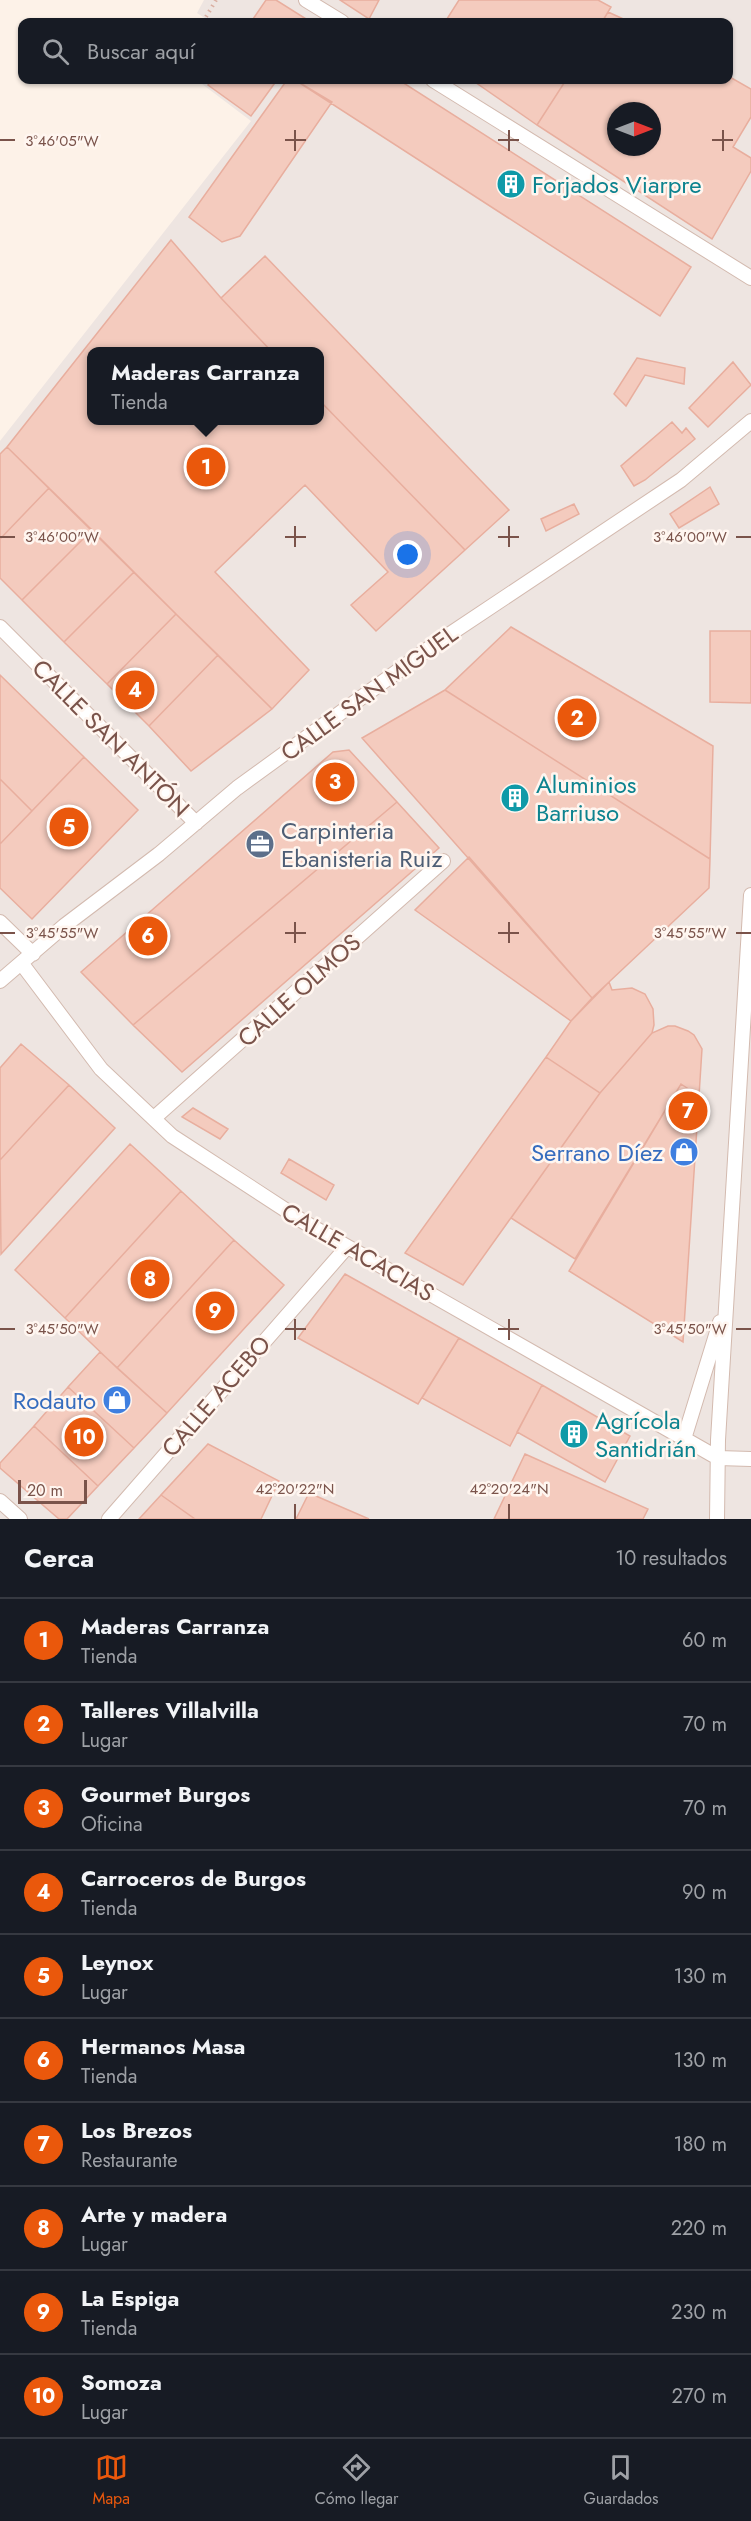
<!DOCTYPE html>
<html lang="es">
<head>
<meta charset="utf-8">
<style>
  :root { --surface:#171b24; --page:#20242c; --text:#f1f3f6; --muted:#9ea1a6; --line:#363941; --accent:#ea580c }
  body { margin:0; font-family:Jost,sans-serif; background:var(--page); color:var(--text) }
  .compass { position:absolute; left:607px; top:102px; width:54px; height:54px; border-radius:50%; background:var(--surface); box-shadow:0 2px 4px #0004; rotate:90deg }
  .scale { position:absolute; left:18px; bottom:15px; width:69px; box-sizing:border-box; padding-left:6px; border:3px solid #7a534a; border-top:0; font-size:16px; line-height:21px; white-space:nowrap; color:#7a534a; -webkit-text-stroke:4px #fff6f0; paint-order:stroke }
  .you { position:absolute; left:408px; top:555px; width:21px; height:21px; margin:-15px; border:4px solid #fff; border-radius:50%; background:#1a73e8; box-shadow:0 0 0 9px #1a73e833 }
  .badge { display:grid; place-items:center; width:39px; height:39px; border-radius:50%; background:var(--accent); color:#fff; font-size:20px; font-weight:700 }
  .pin { position:absolute; translate:-50% -50%; border:3px solid #fff; box-shadow:0 2px 6px #0006 }
  .popup { position:absolute; left:87px; top:347px; width:237px; height:78px; box-sizing:border-box; display:grid; place-content:center; border-radius:12px; background:var(--surface); filter:drop-shadow(0 2px 4px #0005); font-size:20px; white-space:nowrap; color:var(--muted) }
  .popup b { font-size:22px; color:var(--text) }
  .popup::after { content:''; position:absolute; left:50%; top:100%; margin-left:-12px; border:12px solid transparent; border-top-color:var(--surface) }
  .list { margin:0; padding:0; list-style:none }
  h2 { display:flex; justify-content:space-between; align-items:center; height:78px; margin:0; padding:0 24px; font-size:26px }
  h2 small { font-size:20px; font-weight:400; color:var(--muted) }
  .list li { display:grid; grid-template-columns:39px 1fr auto; gap:18px; align-items:center; box-sizing:border-box; height:84px; padding:0 24px; border-top:2px solid var(--line) }
  .list b { display:block; font-size:22px; white-space:nowrap }
  .list p { margin:0; font-size:20px; white-space:nowrap; color:var(--muted) }
  .list em { font-size:20px; font-style:normal; color:var(--muted) }
  .icon { flex:none; width:33px; height:33px; fill:none; stroke:currentColor; stroke-width:2; stroke-linecap:round; stroke-linejoin:round }
  .map { position:relative; flex:none; width:751px; height:1519px; overflow:hidden }
  .search { position:absolute; background:var(--surface); box-shadow:0 2px 4px #0004; left:18px; right:18px; top:18px; height:66px; display:flex; align-items:center; gap:15px; box-sizing:border-box; padding:0 21px; border-radius:12px; color:var(--muted); font-size:22px }
  .sheet { height:918px; background:var(--surface) }
  nav { display:flex; justify-content:space-around; align-items:center; box-sizing:border-box; height:84px; border-top:2px solid var(--line); background:var(--surface); font-size:16px; color:var(--muted) }
  nav a { display:grid; justify-items:center; gap:3px }
  nav .on { color:var(--accent) }
  .map>svg:first-child { display:block }
  .industrial { fill:#eee5e1; fill-rule:evenodd }
  .building { fill:#f4cbbe; stroke:#e8ae9e; stroke-width:1.5; fill-rule:evenodd }
  .lines { fill:none; stroke-linecap:round; stroke-linejoin:round }
  .lane-casing { stroke:#d3baaf; stroke-width:16 }
  .path { stroke:#daaea1; stroke-width:4; stroke-dasharray:1.5 4.5; stroke-linecap:butt }
  .lane { stroke:#fff; stroke-width:14 }
  .ticks { fill:none; stroke:#7a534a; stroke-width:2 }
  .labels { text-anchor:middle; dominant-baseline:central; stroke-width:5; stroke-linejoin:round; paint-order:stroke }
  .culture-label { font-size:24px; fill:#0d838f; stroke:#fff6f0; text-anchor:start }
  .street-label { font-size:24px; fill:#7a534a; stroke:#fff6f0 }
  .service-label { font-size:24px; fill:#4e5e75; stroke:#fff6f0; text-anchor:start }
  .shop-label { font-size:24px; fill:#366cbe; stroke:#fff6f0; text-anchor:end }
  .ticks-label { font-size:15px; text-anchor:middle; fill:#7a534a; stroke:#fff6f0; stroke-width:5; stroke-linejoin:round; paint-order:stroke }
</style>
</head>
<body>
<div class="map">
<svg width="751" height="1519" viewBox="0 0 751 1519">
  <rect width="100%" height="100%" fill="#fdf2e8"/>
  <path class="industrial" d="M204,0H751V1519H0V441L251,121L202,84L206,80H728V22H211L197,13ZM616,111H652V147H616ZM92,352H320V420H92Z"/>
  <path class="building" d="M266,0H276L311,22H251Z
    M340,0H379L369,19Z
    M459,0H598L611,7L602,22H445Z
    M608,12L630,22H602Z
    M728,76L751,89V117L733,147L751,158V171L712,239L537,125L566,80H728ZM616,111H652V147H616Z
    M211,80H277L251,116L208,85Z
    M287,80H295L332,102L240,236L222,242L189,217Z
    M295,80H399L691,267L660,316Z
    M472,80H566L537,125Z
    M171,240L221,298L272,352H92V420H320V401L465,550L376,631L351,605L388,572L305,485L215,572L309,670L272,709L7,447Z
    M265,256L509,510L465,550L320,401V352H272L221,298Z
    M637,358L685,368L684,384L645,375L626,406L614,394Z
    M733,362L751,385L708,427L689,408Z
    M672,422L682,433L686,428L695,439L645,480L634,486L621,466Z
    M7,447L49,488L0,539V454Z
    M710,487L719,504L679,528L670,514Z
    M49,488L92,530L22,600L0,578V539Z
    M574,504L579,514L546,531L541,519Z
    M92,530L134,572L64,642L22,600Z
    M134,572L176,614L107,684L64,642Z
    M176,614L218,655L149,726L107,684Z
    M511,627L713,746L710,859L445,690Z
    M710,631H751V703L710,702Z
    M218,655L272,709L191,771L149,726Z
    M0,675L84,757L32,811L0,779Z
    M445,690L710,859L709,888L592,998L362,738Z
    M349,750L397,802L133,1025L81,972L333,752Z
    M84,757L138,810L32,919L0,888V844Z
    M0,779L32,811L0,844Z
    M397,802L439,848L182,1072L133,1025Z
    M469,857L592,998L571,1021L415,910Z
    M609,982L612,990L632,988L645,994L653,1009L654,1025L652,1033L600,1093L546,1057L571,1021Z
    M668,1026H675L688,1031L694,1035L702,1049L699,1096L681,1084L575,1259L511,1218L600,1093L652,1033Z
    M21,1044L69,1085L0,1160V1068Z
    M546,1057L600,1093L463,1285L405,1253Z
    M681,1084L699,1096L683,1342L569,1271Z
    M69,1085L115,1128L1,1254L0,1160Z
    M193,1108L228,1129L220,1139L182,1117Z
    M130,1144L181,1191L65,1318L15,1270Z
    M289,1159L334,1185L326,1200L281,1173Z
    M181,1191L234,1240L117,1368L65,1318Z
    M234,1240L284,1285L167,1413L117,1368Z
    M345,1274L459,1338L418,1404L298,1338Z
    M459,1338L542,1385L510,1446L422,1398Z
    M100,1352L167,1413L134,1448L68,1387Z
    M542,1385L630,1436L605,1482L517,1432Z
    M68,1387L134,1448L98,1486L34,1426Z
    M34,1426L98,1486L67,1519H59L0,1468V1463Z
    M208,1444L279,1481L261,1519H195L161,1495Z
    M525,1454L648,1509L643,1519H494Z
    M309,1493L369,1519H296Z
    M161,1495L195,1519H139Z"/>
  <g class="lines">
    <g class="lane-casing">
      <path id="lane" d="M306,0L342,22
        M433,80L751,278
        M0,627L196,823
        M0,922L33,954
        M22,964L101,1069L172,1136L304,1222L718,1458L751,1459
        M0,981L64,926L159,854L237,788L435,644L681,480L751,421
        M154,1118L443,861
        M684,1439L720,1322
        M0,1501L20,1519
        M109,1519L347,1247
        M717,1519L718,1440L751,895"/>
    </g>
    <path class="path" d="M203,22L216,0"/>
    <use href="#lane" class="lane"/>
  </g>
  <path class="ticks" d="M295,130V151M509,130V151M723,130V151M0,140H15M285,140H306M498,140H519M712,140H733M295,526V547M509,526V547M0,537H15M285,537H306M498,537H519M736,537H751M295,922V943M509,922V943M0,933H15M285,933H306M498,933H519M736,933H751M295,1319V1340M509,1319V1340M0,1329H15M285,1329H306M498,1329H519M736,1329H751M295,1504V1519M509,1504V1519"/>
  <defs>
    <g id="building-disc" transform="scale(1.5)"><circle r="9.5" fill="#0f9aa8" stroke="#fff6f0"/><path d="M-4-6H4V6H1V3H-1V6H-4ZM-2.5-4.3h1.7v1.8h-1.7ZM.8-4.3h1.7v1.8H.8ZM-2.5-1h1.7V.8h-1.7ZM.8-1h1.7V.8H.8Z" fill="#fff"/></g>
    <g id="office-disc" transform="scale(1.5)"><circle r="9.5" fill="#5c6f8a" stroke="#fff6f0"/><path d="M-6-3h4V-5.5h4V-3h4V5H-6ZM-1-4.5V-3h2v-1.5ZM-6 0V1H6V0Z" fill="#fff"/></g>
    <g id="shop-disc" transform="scale(1.5)"><circle r="9.5" fill="#3f7fe0" stroke="#fff6f0"/><path d="M-5-2.5h2.3a2.7 3.5 0 0 1 5.4 0H5L5.5 6h-11ZM-1.5-2.5h3a1.5 2.3 0 0 0-3 0Z" fill="#fff"/></g>
  </defs>
  <g fill-rule="evenodd">
    <use href="#building-disc" x="511" y="184"/>
    <use href="#building-disc" x="515" y="798"/>
    <use href="#office-disc" x="260" y="844"/>
    <use href="#shop-disc" x="684" y="1152"/>
    <use href="#shop-disc" x="117" y="1400"/>
    <use href="#building-disc" x="574" y="1434"/>
  </g>
  <g class="labels">
    <g class="culture-label">
      <text x="532" y="184">Forjados Viarpre</text>
      <text x="536" y="784">Aluminios<tspan x="536" dy="28">Barriuso</tspan></text>
      <text x="595" y="1420">Agrícola<tspan x="595" dy="28">Santidrián</tspan></text>
    </g>
    <g class="street-label">
      <text transform="translate(369 693) rotate(-36)">CALLE SAN MIGUEL</text>
      <text transform="translate(111 738) rotate(45)">CALLE SAN ANTÓN</text>
      <text transform="translate(299 990) rotate(-42)">CALLE OLMOS</text>
      <text transform="translate(358 1252) rotate(30)">CALLE ACACIAS</text>
      <text transform="translate(216 1396) rotate(-49)">CALLE ACEBO</text>
    </g>
    <g class="service-label">
      <text x="281" y="830">Carpinteria<tspan x="281" dy="28">Ebanisteria Ruiz</tspan></text>
    </g>
    <g class="shop-label">
      <text x="663" y="1152">Serrano Díez</text>
      <text x="96" y="1400">Rodauto</text>
    </g>
  </g>
  <g class="ticks-label">
    <text x="62" y="146">3°46'05"W</text>
    <text x="690" y="542">3°46'00"W</text>
    <text x="62" y="542">3°46'00"W</text>
    <text x="62" y="938">3°45'55"W</text>
    <text x="690" y="938">3°45'55"W</text>
    <text x="62" y="1334">3°45'50"W</text>
    <text x="690" y="1334">3°45'50"W</text>
    <text x="295" y="1494">42°20'22"N</text>
    <text x="509" y="1494">42°20'24"N</text>
  </g>
</svg>
<svg class="compass" viewBox="-18 -18 36 36"><path d="M0-13l5 13h-10z" fill="#e53935"/><path d="M0 13l5-13h-10z" fill="#9ea1a6"/></svg>
<div class="scale">20 m</div>
<div class="you"></div>
<div class="pin badge" style="left:206px;top:467px">1</div>
<div class="popup"><b>Maderas Carranza</b>Tienda</div>
<div class="pin badge" style="left:577px;top:718px">2</div>
<div class="pin badge" style="left:335px;top:782px">3</div>
<div class="pin badge" style="left:135px;top:690px">4</div>
<div class="pin badge" style="left:69px;top:827px">5</div>
<div class="pin badge" style="left:148px;top:936px">6</div>
<div class="pin badge" style="left:688px;top:1111px">7</div>
<div class="pin badge" style="left:150px;top:1279px">8</div>
<div class="pin badge" style="left:215px;top:1311px">9</div>
<div class="pin badge" style="left:84px;top:1437px">10</div>
<div class="search"><svg class="icon" aria-label="search" viewBox="0 0 24 24"><circle cx="10" cy="10" r="6"/><path d="M15 15l6 6"/></svg>Buscar aquí</div>
</div>
<section class="sheet">
<h2>Cerca<small>10 resultados</small></h2>
<ul class="list">
<li><span class="badge">1</span><div><b>Maderas Carranza</b><p>Tienda</p></div><em>60 m</em></li>
<li><span class="badge">2</span><div><b>Talleres Villalvilla</b><p>Lugar</p></div><em>70 m</em></li>
<li><span class="badge">3</span><div><b>Gourmet Burgos</b><p>Oficina</p></div><em>70 m</em></li>
<li><span class="badge">4</span><div><b>Carroceros de Burgos</b><p>Tienda</p></div><em>90 m</em></li>
<li><span class="badge">5</span><div><b>Leynox</b><p>Lugar</p></div><em>130 m</em></li>
<li><span class="badge">6</span><div><b>Hermanos Masa</b><p>Tienda</p></div><em>130 m</em></li>
<li><span class="badge">7</span><div><b>Los Brezos</b><p>Restaurante</p></div><em>180 m</em></li>
<li><span class="badge">8</span><div><b>Arte y madera</b><p>Lugar</p></div><em>220 m</em></li>
<li><span class="badge">9</span><div><b>La Espiga</b><p>Tienda</p></div><em>230 m</em></li>
<li><span class="badge">10</span><div><b>Somoza</b><p>Lugar</p></div><em>270 m</em></li>
</ul>
</section>
<nav>
<a class="on"><svg class="icon" aria-label="map" viewBox="0 0 24 24"><path d="M3 6l6-2 6 2 6-2v14l-6 2-6-2-6 2zM9 4v14M15 6v14"/></svg>Mapa</a>
<a><svg class="icon" aria-label="directions" viewBox="0 0 24 24"><path d="M12 3l9 9-9 9-9-9zM9 14v-3h6M13 9l2 2-2 2"/></svg>Cómo llegar</a>
<a><svg class="icon" aria-label="saved" viewBox="0 0 24 24"><path d="M7 4h10v16l-5-4-5 4z"/></svg>Guardados</a>
</nav>
</body>
</html>
